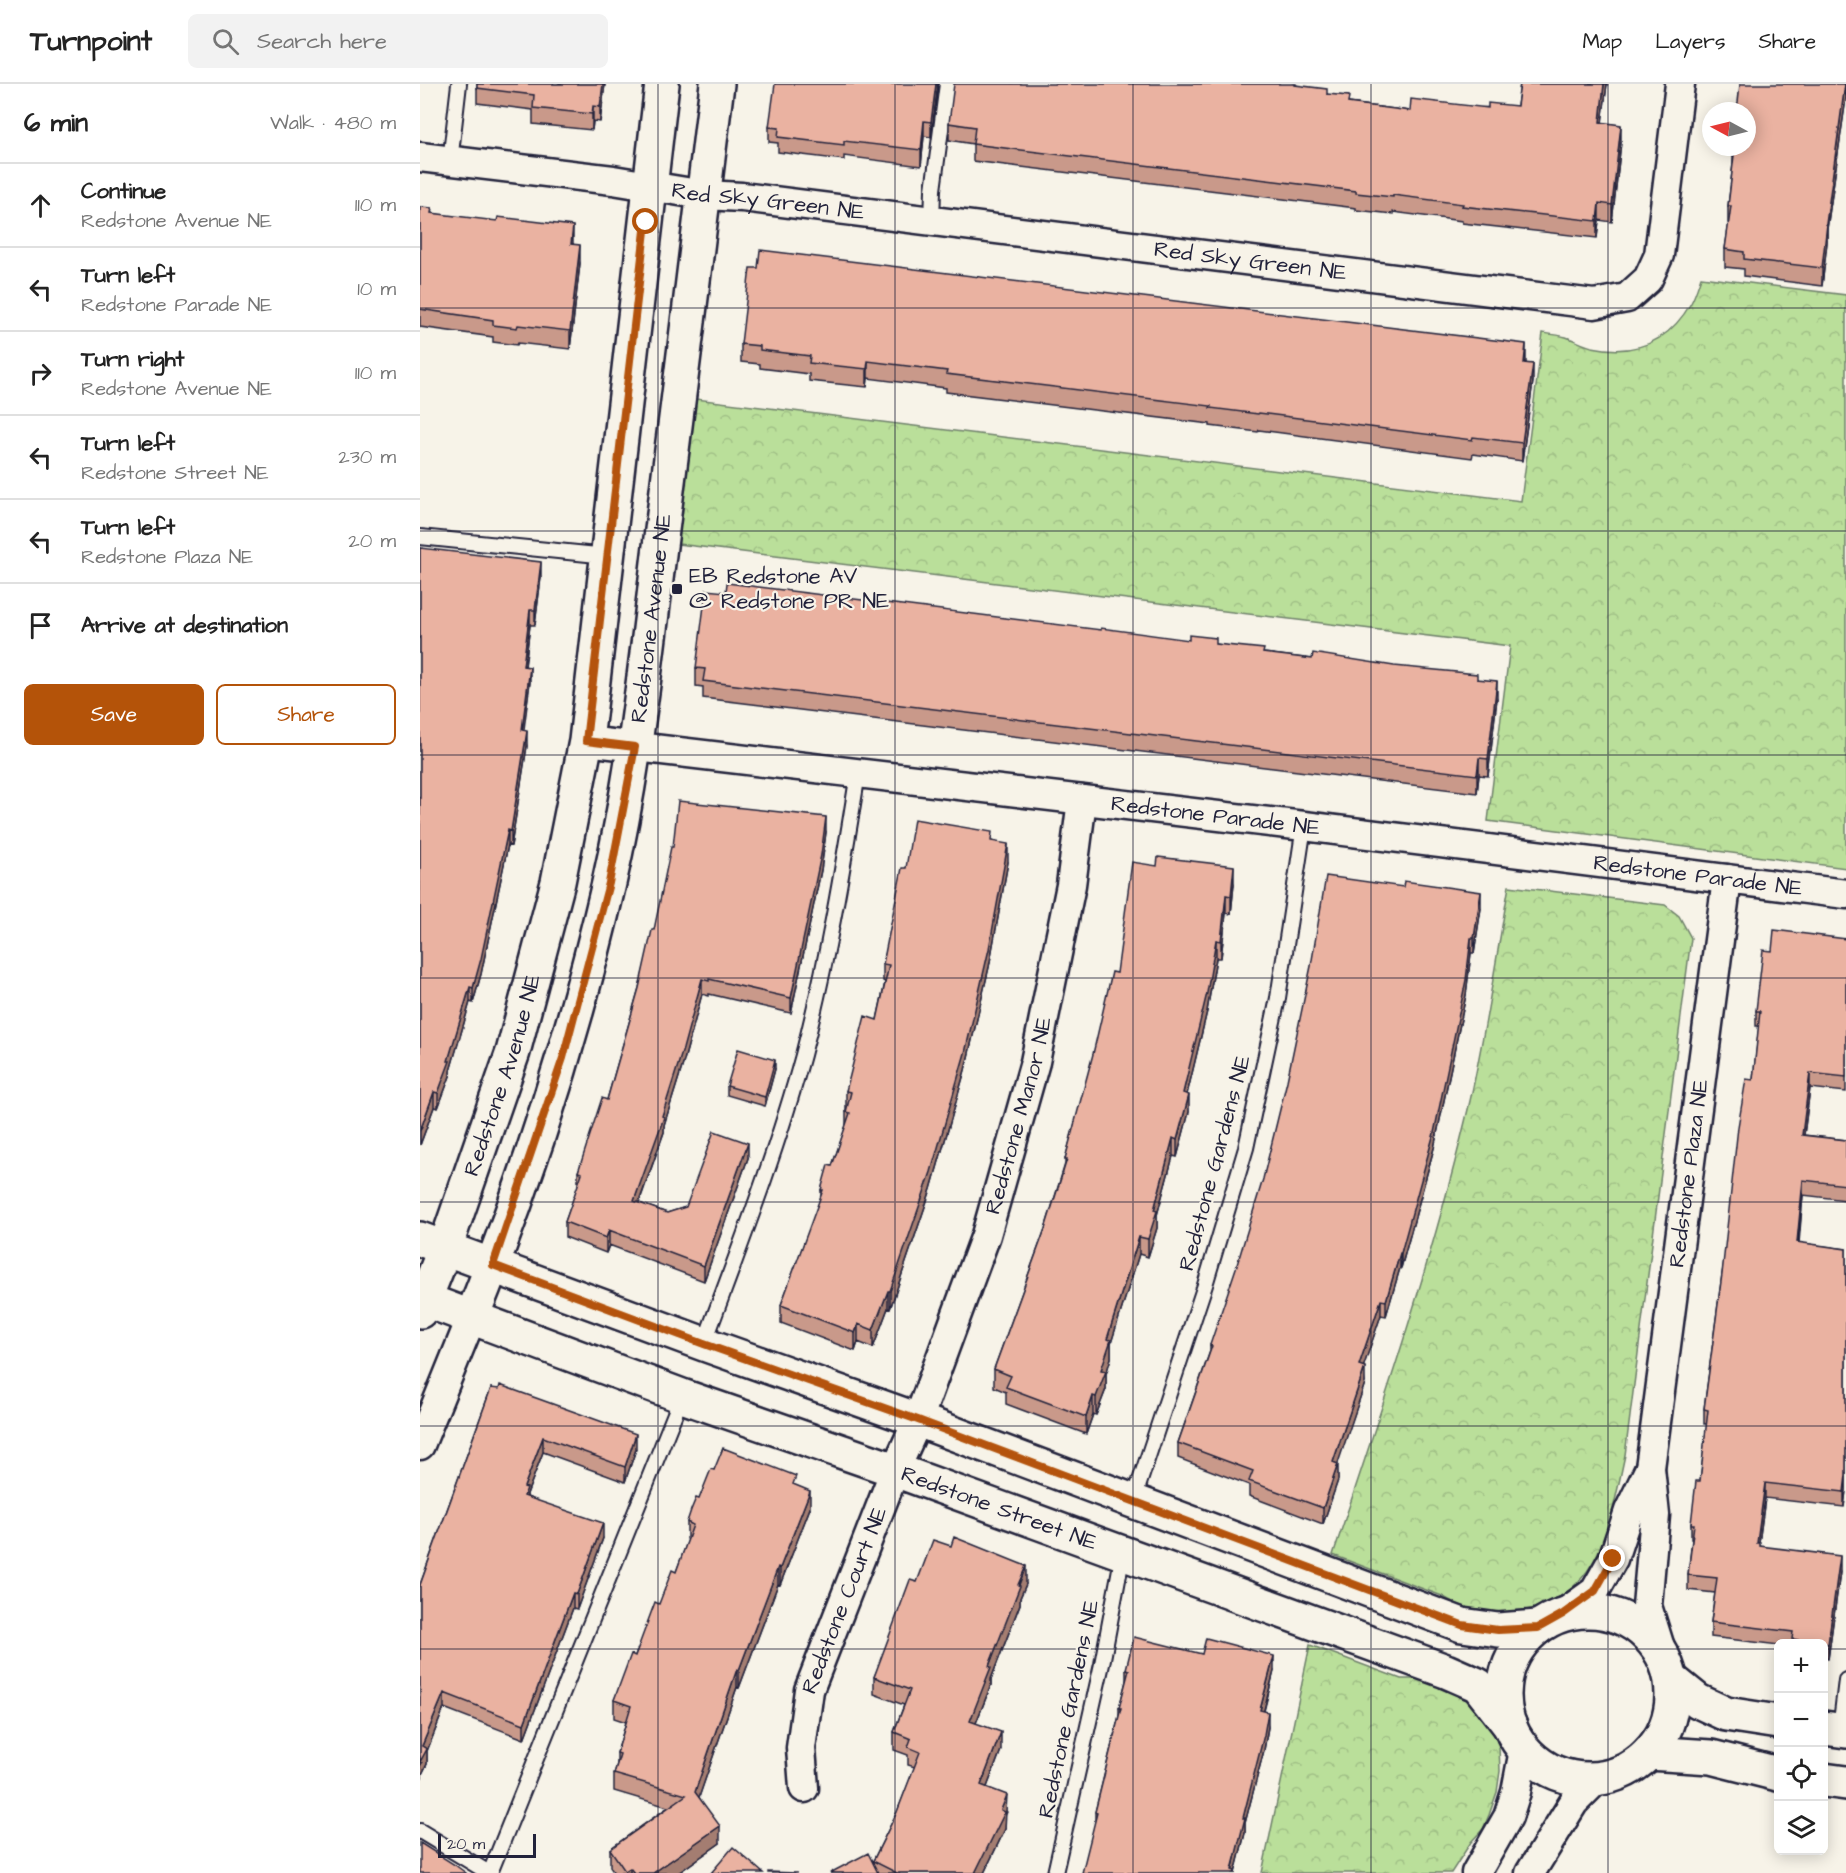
<!DOCTYPE html>
<html lang="en">
<head>
<meta charset="utf-8">
<style>
  :root { --surface:#fff; --page:#f2f2f2; --text:#222; --muted:#767676; --line:#e0e0e0; --accent:#b45309 }
  body { margin:0; font-family:"Architects Daughter",sans-serif; background:var(--page); color:var(--text) }
  .controls { position:absolute; right:18px; bottom:18px; display:grid; overflow:hidden; border-radius:9px; box-shadow:0 3px 15px #0003 }
  .controls button { width:54px; height:54px; display:grid; place-items:center; padding:0; border:0; border-bottom:2px solid var(--line); background:var(--surface); color:var(--text); font:30px sans-serif }
  .compass { position:absolute; left:1282px; top:18px; width:54px; height:54px; border-radius:50%; background:var(--surface); box-shadow:0 3px 15px #0003; rotate:277deg }
  .scale { position:absolute; left:18px; bottom:15px; width:98px; box-sizing:border-box; padding-left:6px; border:3px solid #22223b; border-top:0; font-size:16px; line-height:21px; white-space:nowrap; color:#22223b; -webkit-text-stroke:4px #f7f3e8; paint-order:stroke }
  .stop { position:absolute; width:18px; height:18px; margin:-14px; border:4px solid #b45309; border-radius:50%; background:#fff }
  .stop.end { background:#b45309; border-color:#fff; box-shadow:0 2px 6px #0008 }
  .list { margin:0; padding:0; list-style:none }
  h2 { display:flex; justify-content:space-between; align-items:center; height:78px; margin:0; padding:0 24px; font-size:26px }
  h2 small { font-size:20px; font-weight:400; color:var(--muted) }
  .list li { display:grid; grid-template-columns:39px 1fr auto; gap:18px; align-items:center; box-sizing:border-box; height:84px; padding:0 24px; border-top:2px solid var(--line) }
  .list b { display:block; font-size:22px; white-space:nowrap }
  .list p { margin:0; font-size:20px; white-space:nowrap; color:var(--muted) }
  .list em { font-size:20px; font-style:normal; color:var(--muted) }
  .actions { display:flex; gap:12px; padding:18px 24px }
  .actions a { flex:1; padding:14px 0; border:2px solid var(--accent); border-radius:9px; text-align:center; font-size:21px; color:var(--accent) }
  .actions .main { background:var(--accent); color:#fff }
  .icon { flex:none; width:33px; height:33px; fill:none; stroke:currentColor; stroke-width:2; stroke-linecap:round; stroke-linejoin:round }
  .map { position:relative; flex:none; width:1426px; height:1789px; overflow:hidden }
  header { display:flex; align-items:center; gap:36px; box-sizing:border-box; height:84px; padding:0 30px; background:var(--surface); border-bottom:2px solid var(--line) }
  header strong { font-size:28px }
  nav { display:flex; gap:33px; margin-inline-start:auto; font-size:21px }
  .search { width:420px; height:54px; background:var(--page); display:flex; align-items:center; gap:15px; box-sizing:border-box; padding:0 21px; border-radius:9px; color:var(--muted); font-size:22px }
  main { display:flex }
  aside { flex:1; background:var(--surface) }
  .map>svg:first-child { display:block }
  .park { fill:url(#park-crowns); stroke:#6e806a; stroke-width:1.5 }
  .lines { fill:none; stroke-linecap:round; stroke-linejoin:round }
  .service-casing { stroke:#22223b; stroke-width:18 }
  .minor-casing { stroke:#22223b; stroke-width:33 }
  .tertiary-casing { stroke:#22223b; stroke-width:38 }
  .service { stroke:#f7f3e8; stroke-width:14 }
  .minor { stroke:#f7f3e8; stroke-width:28 }
  .tertiary { stroke:#f7f3e8; stroke-width:33 }
  .wall { fill:#c9998a; stroke:#22223b; stroke-width:1.5 }
  .shaded-wall { fill:#a47d71; stroke:#22223b; stroke-width:1.5 }
  .building { fill:#eab2a1; stroke:#22223b; stroke-width:1.5 }
  .route { stroke:#b45309; stroke-width:8 }
  .grid { fill:none; stroke:#22223b; stroke-width:1.5; stroke-opacity:0.55 }
  .poi-dot { fill:#22223b; stroke:#f7f3e8; stroke-width:2 }
  .labels { text-anchor:middle; dominant-baseline:central; stroke-width:4.5; stroke-linejoin:round; paint-order:stroke }
  .street-label { font-size:22px; fill:#22223b; stroke:#f7f3e8 }
  .poi-label { font-size:22px; fill:#22223b; stroke:#f7f3e8; text-anchor:start }
</style>
</head>
<body>
<header>
<strong>Turnpoint</strong>
<div class="search"><svg class="icon" aria-label="search" viewBox="0 0 24 24"><circle cx="10" cy="10" r="6"/><path d="M15 15l6 6"/></svg>Search here</div>
<nav><a>Map</a><a>Layers</a><a>Share</a></nav>
</header>
<main>
<aside>
<h2>6 min<small>Walk · 480 m</small></h2>
<ul class="list">
<li><svg class="icon" aria-label="ahead" viewBox="0 0 24 24"><path d="M12 20V5M6 11l6-6 6 6"/></svg><div><b>Continue</b><p>Redstone Avenue NE</p></div><em>110 m</em></li>
<li><svg class="icon" aria-label="left" viewBox="0 0 24 24"><path d="M17 20v-9H6M10 6l-5 5 5 5"/></svg><div><b>Turn left</b><p>Redstone Parade NE</p></div><em>10 m</em></li>
<li><svg class="icon" aria-label="right" viewBox="0 0 24 24"><path d="M7 20v-9h11M14 6l5 5-5 5"/></svg><div><b>Turn right</b><p>Redstone Avenue NE</p></div><em>110 m</em></li>
<li><svg class="icon" aria-label="left" viewBox="0 0 24 24"><path d="M17 20v-9H6M10 6l-5 5 5 5"/></svg><div><b>Turn left</b><p>Redstone Street NE</p></div><em>230 m</em></li>
<li><svg class="icon" aria-label="left" viewBox="0 0 24 24"><path d="M17 20v-9H6M10 6l-5 5 5 5"/></svg><div><b>Turn left</b><p>Redstone Plaza NE</p></div><em>20 m</em></li>
<li><svg class="icon" aria-label="arrive" viewBox="0 0 24 24"><path d="M6 21V4h12l-3 4 3 4H6"/></svg><div><b>Arrive at destination</b></div></li>
</ul>
<div class="actions"><a class="main">Save</a><a>Share</a></div>
</aside>
<div class="map">
<svg width="1426" height="1789" viewBox="0 0 1426 1789">
  <defs>
    <pattern id="park-crowns" width="20" height="18" patternUnits="userSpaceOnUse" patternTransform="scale(1.5)"><rect width="20" height="18" fill="#badf9a"/><path d="M2 6a3 3 0 1 1 6 0M12 15a3 3 0 1 1 6 0" fill="none" stroke="#a0bf86"/></pattern>
  </defs>
  <rect width="100%" height="100%" fill="#f7f3e8"/>
  <filter id="ink" filterUnits="userSpaceOnUse"><feTurbulence type="fractalNoise" baseFrequency=".0167" numOctaves="2"/><feDisplacementMap in="SourceGraphic" scale="12" xChannelSelector="R" yChannelSelector="G"/><feConvolveMatrix kernelMatrix="1 2 1 2 8 2 1 2 1" color-interpolation-filters="sRGB"/></filter>
  <g filter="url(#ink)">
    <path class="park" d="M1281,193L1426,211V784L1068,737L1090,562L258,460L276,315L1101,417L1123,249C1130,250 1138,251 1146,253C1155,256 1163,261 1172,263C1215,272 1249,258 1271,219C1275,212 1278,202 1281,193Z
      M1089,802L1245,821L1259,832L1271,854L1205,1371C1190,1438 1182,1514 1101,1527C1073,1532 1046,1527 1022,1512L913,1471C963,1321 1014,1171 1050,1017C1066,946 1076,874 1089,802Z
      M890,1561L981,1595H994L1007,1590L1048,1612L1072,1644L1079,1663L1080,1687L1077,1708L1069,1731L1063,1745L1051,1758L1031,1789H842Z"/>
    <g class="lines">
      <g class="service-casing">
        <path id="service" d="M30,78L39,0
          M512,138L513,106L527,0
          M0,453L187,472
          M284,1260C319,1165 356,1070 383,971C407,879 423,784 438,689
          M713,1418L785,1201L826,1064L858,914L884,742
          M1420,1646L1426,1596
          M0,1747L69,1789
          M70,1789L262,1312
          M635,1789L682,1580L703,1469"/>
      </g>
      <g class="minor-casing">
        <g id="minor">
          <path id="s1" d="M0,73L193,96L284,111L322,113L1174,220L1207,214L1228,195L1239,171L1260,0"/>
          <path id="s2" d="M166,657L884,742L1426,810"/>
          <path d="M0,1361L51,1235"/>
          <path d="M1143,1530L1175,1507L1193,1475L1209,1427L1230,1384"/>
          <path id="s3" d="M1242,1570L1227,1522L1235,1431L1230,1384L1307,795"/>
          <path id="s4" d="M384,1704L381,1664L389,1606L475,1386L498,1336L566,1151L615,978L651,801L662,716"/>
          <path d="M1056,1789L1088,1733L1096,1708L1104,1666"/>
          <path d="M1110,1789L1154,1718L1177,1695"/>
        </g>
      </g>
      <g class="tertiary-casing">
        <g id="tertiary">
          <path d="M0,1155L284,1260L498,1336L1042,1541L1078,1546L1118,1543"/>
          <path id="s5" d="M0,1214L262,1312L475,1386L1026,1587L1058,1601L1090,1642"/>
          <path id="s6" d="M0,1227L25,1164L93,968L138,798L166,657L242,0"/>
          <path id="s7" d="M51,1235C108,1095 155,946 189,799C215,685 227,569 241,454C260,303 279,151 297,0"/>
          <circle cx="1168" cy="1611" r="84"/>
          <path d="M1252,1596L1278,1617L1306,1630L1358,1638"/>
          <path d="M1404,1644L1426,1647"/>
          <path d="M1229,1669L1291,1673L1358,1690"/>
          <path d="M1404,1696L1426,1699"/>
        </g>
      </g>
      <use href="#service" class="service"/>
      <use href="#minor" class="minor"/>
      <use href="#tertiary" class="tertiary"/>
    </g>
    <path class="wall" d="M57,0H185L180,38L173,37L172,46L113,40V26L57,19Z
      M518,0L511,53L504,52L501,82L424,72V76L358,68V59L349,58V43Z
      M876,0V1L907,10L929,19L990,27L1097,22L1100,0H1187L1182,38L1201,58L1192,138L1179,136L1177,154L1042,139V137L973,128V130L936,126V124L553,77V60L529,56V39Z
      M1426,0V14L1407,145V158L1402,202L1324,192V185L1305,183V165L1309,139H1308V122L1313,80V63Z
      M0,123L12,129L153,160L160,179L150,265L98,259L97,261L73,258V253L0,243Z
      M321,260L1106,279L1113,297L1102,377L1053,370L1052,374L839,346L838,348L790,342V340L526,308V304L448,294L447,303L389,297V290L340,284V280L321,278Z
      M0,464L121,493L115,541H110L105,583L110,598L103,647L107,662L91,762L88,761L61,890L53,919L50,918L30,987V992L18,1024L14,1023L0,1061Z
      M681,546L796,560L844,569L1057,595L1077,614L1068,692L1059,691L1057,709L283,614V603L276,602V584Z
      M406,748L401,786L371,929L289,910V912L282,910L263,980L244,1041V1048L219,1119L247,1129L266,1123L328,1074L284,1197L189,1161L186,1169L145,1153V1138L158,1102V1088L187,1016L219,904L234,846Z
      M572,757L588,778L569,883L545,986L511,1105L470,1225L468,1224L453,1264L438,1258L435,1267L361,1239V1221L401,1114V1106L412,1082L426,1042V1007L457,936L465,898L463,897V880L486,784Z
      M814,800L811,830L806,829L801,874H796L787,927L767,1010L769,1028L757,1073L753,1072L737,1131V1144L728,1173L719,1170L691,1259V1274L686,1290V1305L676,1331L673,1330L666,1350L586,1320V1308L574,1303V1285L625,1145L645,1080V1075L697,889Z
      M1061,824L1054,869H1051L1046,911L1014,1064L981,1184H980L966,1232L961,1231L943,1283L945,1299L917,1380L918,1396L903,1440L829,1412V1401L758,1374V1359L790,1267V1261Z
      M1426,855V1008L1390,1004L1384,1051L1426,1056V1116L1383,1111L1379,1159L1426,1165V1406L1424,1423L1345,1414L1339,1459L1340,1462L1420,1488L1408,1575L1404,1574V1560H1359V1561L1291,1553V1538L1295,1509L1268,1506V1491L1272,1455H1271V1440L1280,1397L1287,1340H1284V1325L1302,1190L1333,996L1339,942H1336V927L1352,867Z
      M355,985L345,1022L307,1011V1002Z
      M71,1304L216,1365L205,1398L123,1368L107,1410V1413L183,1454L157,1525L153,1524L104,1655L24,1624L7,1667V1680L2,1690V1694L0,1697V1501Z
      M376,1402L390,1424L360,1501L358,1500L319,1604L317,1603L279,1713L300,1759L258,1789H194L190,1783V1765L248,1723L194,1707V1690L197,1680V1669L206,1638L194,1634V1616L239,1520L256,1488L268,1456L267,1455V1438L279,1415Z
      M497,1498L606,1500L600,1514V1520L571,1595V1601L556,1639L581,1666L567,1703L587,1728L585,1732V1745L564,1789H410L453,1779V1777L477,1728L495,1683L488,1681V1671L474,1666V1648L484,1621L454,1610V1593Z
      M706,1585L854,1587L844,1627L848,1643L844,1666L825,1739V1749L815,1789L675,1736V1728L699,1632V1624L706,1597Z"/>
    <path class="shaded-wall" d="M183,0H185L180,38V23Z
      M516,0H518L511,53V38Z
      M1184,0H1187L1180,55V38Z
      M1425,0L1426,14L1407,145V158L1402,202V184L1406,140Z
      M173,22V37L172,46V30Z
      M504,37V52L501,82V66Z
      M1201,41V58L1192,138V121Z
      M1179,119V136L1177,154V137Z
      M153,142V160L151,178V160Z
      M160,161V179L150,265V247Z
      M1106,260V278L1104,296V279Z
      M448,277V294L447,303V285Z
      M1113,280V297L1102,377V359Z
      M121,478V493L115,541V526Z
      M110,526V541L103,597V582Z
      M110,583V598L102,661V646Z
      M1077,597V614L1068,692V675Z
      M107,647V662L91,762V747Z
      M1059,674V691L1057,709V691Z
      M406,733V748L401,786L371,929V914Z
      M88,746V761L61,890L53,919V904Z
      M588,760V778L569,883L545,986L511,1105L470,1225V1207Z
      M814,782V800L811,830V812Z
      M1061,808V824L1054,869V854Z
      M806,811V829L801,874V857Z
      M1051,854V869L1046,911L1014,1064L981,1184V1169Z
      M796,856V874L787,927L763,1027V1009Z
      M282,895V910L263,980L244,1041V1048L214,1132V1117L242,1032Z
      M50,903V918L30,987V992L18,1024V1009Z
      M355,976V985L345,1022V1013Z
      M1390,989V1004L1382,1066V1051Z
      M14,1008V1023L0,1061V1047Z
      M769,1011V1028L757,1073V1056Z
      M753,1054V1072L737,1131V1144L728,1173V1155L734,1126Z
      M328,1059V1074L284,1197V1182Z
      M1383,1096V1111L1377,1173V1158Z
      M189,1146V1161L186,1169V1154Z
      M719,1153V1170L691,1259V1274L686,1290V1305L676,1331V1313L687,1255Z
      M980,1169V1184L966,1232V1217Z
      M468,1207V1224L453,1264V1246Z
      M961,1216V1231L939,1296V1281Z
      M438,1240V1258L435,1267V1249Z
      M945,1283V1299L913,1394V1378Z
      M673,1312V1330L666,1350V1333Z
      M216,1350V1365L205,1398V1383Z
      M123,1353V1368L107,1410V1419L104,1427V1403Z
      M918,1380V1396L903,1440V1424Z
      M1426,1391V1406L1424,1423V1408Z
      M1345,1399V1414L1337,1474V1459Z
      M390,1407V1424L360,1501V1484Z
      M183,1439V1454L157,1525V1510Z
      M1420,1472V1488L1408,1575V1560Z
      M606,1482V1500L600,1514V1520L571,1595V1601L550,1654V1637L569,1582Z
      M358,1483V1500L319,1604V1586Z
      M153,1509V1524L104,1655V1640Z
      M854,1572V1587L840,1641V1626Z
      M317,1585V1603L275,1725V1708Z
      M24,1609V1624L7,1667V1680L2,1690V1694L0,1697V1678L2,1662Z
      M848,1628V1643L844,1666L825,1739V1749L815,1789H812L823,1734Z
      M581,1648V1666L561,1719V1701Z
      M587,1711L585,1745L564,1789H555Z
      M300,1742V1759L258,1789H233Z
      M210,1784V1789H205V1787Z"/>
    <path class="building" d="M57,0H183L180,23L173,22L172,30L113,24L114,11L57,4Z
      M355,0H516L511,38L504,37L501,66L424,57V61L358,53L359,44L349,43Z
      M534,0H875V1L907,5V10L929,12L928,19L990,27L991,15L1068,24V19L1097,22L1100,0H1184L1180,38L1201,41L1192,121L1179,119L1177,137L1042,122L1043,120L973,111V113L936,109V107L553,60L555,43L529,39Z
      M1320,0H1425L1406,140H1407L1402,184L1324,175V168L1305,165L1311,122H1308L1315,63H1327V27H1317Z
      M0,123L12,124L11,129L77,137L78,133L153,142L151,160L160,161L150,247L98,241L97,244L73,241V236L0,225Z
      M340,166L1106,260L1104,279L1113,280L1102,359L1053,353L1052,356L839,329L838,330L790,324L791,322L526,290L527,287L448,277L447,285L389,279L390,272L340,266V262L321,260L330,184H338Z
      M0,464L121,478L115,526H110L103,582L110,583L102,646L107,647L91,747L88,746L61,875L53,904L50,903L28,977H30L18,1009L14,1008L0,1047Z
      M307,499L681,546V544L769,556V551L796,554V560L844,565L843,569L892,575L893,569L974,582L1057,590V595L1077,597L1068,675L1059,674L1057,691L283,597L285,585L276,584L286,506L306,508Z
      M258,717L406,733L401,771L371,914L289,895V897L282,895L263,965L242,1032L244,1033L214,1117L247,1129L266,1123L294,1047L328,1059L284,1182L189,1146L186,1154L145,1138L162,1089L158,1088L182,1014L187,1016L219,904L232,846H234L251,763H253Z
      M494,735L572,748L571,757L588,760L569,865L545,969L511,1088L476,1190L470,1207H468L453,1246L438,1240L435,1249L361,1221L403,1106H401L408,1081L412,1082L430,1029L426,1028L431,1008L426,1007L445,932L457,936L469,881L463,880L482,784H486Z
      M738,773L814,782L811,812L806,811L801,857L796,856L787,909L763,1009L769,1011L757,1056L753,1054L734,1126L737,1127L728,1155L719,1153L687,1255L691,1256L681,1286L686,1287L676,1313L673,1312L666,1333L586,1303L591,1292L574,1285L625,1145L647,1075H645L673,970L692,888L697,889L712,778L737,782Z
      M906,792L983,803L984,797L1061,808L1054,854H1051L1046,896L1014,1049L981,1169H980L966,1217L961,1216L939,1281L945,1283L913,1378L918,1380L903,1424L829,1397L833,1387L758,1359L792,1262L790,1261L816,1184L843,1095L867,997L891,882Z
      M1354,846L1426,855V993L1390,989L1382,1051L1426,1056V1101L1383,1096L1377,1158L1426,1165V1391L1424,1408L1345,1399L1337,1459H1340V1462L1420,1472L1408,1560L1372,1555L1373,1548L1291,1538L1297,1494L1268,1491L1274,1440H1271L1276,1397H1280L1288,1326L1284,1325L1302,1190L1318,1043L1326,995L1333,996L1340,927H1336L1343,866L1352,867Z
      M318,965L355,976L345,1013L307,1002Z
      M80,1301L216,1350L205,1383L123,1353L104,1403L107,1404L104,1412L183,1439L157,1510L153,1509L104,1640L24,1609L2,1662L7,1665L0,1678L2,1679L0,1682V1501L71,1304L79,1305Z
      M303,1364L376,1392L373,1400L390,1407L360,1484L358,1483L319,1586L317,1585L275,1708L300,1742L233,1789H214L210,1784L205,1787L190,1765L266,1711L194,1690L200,1670L197,1669L211,1622L194,1616L211,1570L215,1572L235,1518L239,1520L252,1486L256,1488L273,1441L267,1438L271,1426L276,1414L279,1415L291,1385L294,1386Z
      M534,1453L606,1482L598,1501L600,1502L569,1582L571,1583L550,1637L581,1648L561,1701L587,1711L581,1726L585,1728L555,1789H477L453,1777L477,1728L500,1668L488,1663L491,1655L474,1648L490,1606L454,1593L490,1496L497,1498L513,1456L531,1462Z
      M714,1553L782,1570L786,1554L854,1572L840,1626L848,1628L844,1651L823,1734H825L812,1786L815,1787V1789H662L677,1729L675,1728L701,1624H699L709,1586L706,1585Z
      M0,1759L35,1781L46,1789H0Z
      M313,1763L343,1789H291Z
      M448,1769L458,1789H410Z
      M348,1788L377,1789H348Z"/>
  </g>
  <g class="lines" filter="url(#ink)">
    <path class="route" d="M226,138L166,657L215,663L189,799L143,974L73,1181L284,1260L498,1336L1042,1541L1078,1546L1118,1544L1143,1530L1175,1507L1193,1475"/>
  </g>
  <path class="grid" d="M238,0V1789M475,0V1789M713,0V1789M951,0V1789M1188,0V1789M0,224H1426M0,447H1426M0,671H1426M0,894H1426M0,1118H1426M0,1342H1426M0,1565H1358M1404,1565H1426"/>
  <rect class="poi-dot" x="251" y="499" width="12" height="12" rx="3"/>
  <g class="labels">
    <g class="street-label">
      <text stroke="none"><textPath href="#s1" startOffset="351">Red Sky Green NE</textPath></text>
      <text stroke="none"><textPath href="#s1" startOffset="837">Red Sky Green NE</textPath></text>
      <text stroke="none"><textPath href="#s7" startOffset="726">Redstone Avenue NE</textPath></text>
      <text stroke="none"><textPath href="#s2" startOffset="634">Redstone Parade NE</textPath></text>
      <text stroke="none"><textPath href="#s2" startOffset="1120">Redstone Parade NE</textPath></text>
      <text stroke="none"><textPath href="#s6" startOffset="250">Redstone Avenue NE</textPath></text>
      <text stroke="none"><textPath href="#s4" startOffset="711">Redstone Manor NE</textPath></text>
      <text transform="translate(795 1079) rotate(-75)">Redstone Gardens NE</text>
      <text stroke="none"><textPath href="#s3" startOffset="486">Redstone Plaza NE</textPath></text>
      <text stroke="none"><textPath href="#s5" startOffset="616">Redstone Street NE</textPath></text>
      <text stroke="none"><textPath href="#s4" startOffset="195">Redstone Court NE</textPath></text>
      <text transform="translate(649 1625) rotate(-78)">Redstone Gardens NE</text>
    </g>
    <g class="poi-label">
      <text x="269" y="492">EB Redstone AV<tspan x="269" dy="25">@ Redstone PR NE</tspan></text>
    </g>
  </g>
</svg>
<div class="controls">
<button>+</button>
<button>−</button>
<button><svg class="icon" aria-label="locate" viewBox="0 0 24 24"><circle cx="12" cy="12" r="6"/><path d="M12 2v4M12 18v4M2 12h4M18 12h4"/></svg></button>
<button><svg class="icon" aria-label="layers" viewBox="0 0 24 24"><path d="M12 4l9 5-9 5-9-5zM3 14l9 5 9-5"/></svg></button>
</div>
<svg class="compass" viewBox="-18 -18 36 36"><path d="M0-13l5 13h-10z" fill="#e53935"/><path d="M0 13l5-13h-10z" fill="#767676"/></svg>
<div class="scale">20 m</div>
<div class="stop" style="left:226px;top:138px"></div>
<div class="stop end" style="left:1193px;top:1475px"></div>
</div>
</main>
</body>
</html>
